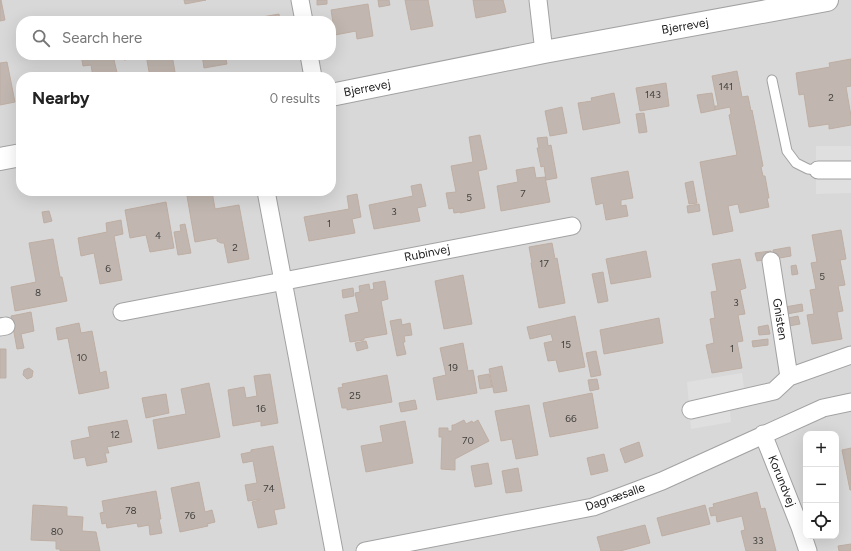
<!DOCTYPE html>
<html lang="en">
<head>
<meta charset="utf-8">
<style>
  :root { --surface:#fff; --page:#f2f2f2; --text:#222; --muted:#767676; --line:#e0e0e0 }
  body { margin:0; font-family:Figtree,sans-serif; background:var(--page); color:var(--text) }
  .controls { position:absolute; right:12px; bottom:12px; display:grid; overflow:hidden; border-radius:8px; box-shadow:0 4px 16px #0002 }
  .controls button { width:36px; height:36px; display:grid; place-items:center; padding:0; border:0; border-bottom:1px solid var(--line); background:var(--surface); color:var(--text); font:20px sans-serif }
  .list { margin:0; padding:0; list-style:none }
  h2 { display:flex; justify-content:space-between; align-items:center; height:52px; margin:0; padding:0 16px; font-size:17px }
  h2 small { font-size:13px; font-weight:400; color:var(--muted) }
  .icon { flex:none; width:22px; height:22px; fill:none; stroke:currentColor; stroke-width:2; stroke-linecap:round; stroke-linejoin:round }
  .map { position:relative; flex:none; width:851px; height:551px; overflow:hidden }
  .search { position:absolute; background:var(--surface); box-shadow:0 4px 16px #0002; left:16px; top:16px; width:320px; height:44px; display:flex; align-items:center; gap:10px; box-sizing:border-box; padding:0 14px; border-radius:16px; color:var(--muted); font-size:15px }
  .panel { position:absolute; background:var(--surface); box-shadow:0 4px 16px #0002; left:16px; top:72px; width:320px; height:124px; border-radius:16px }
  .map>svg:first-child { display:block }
  .residential { fill:#d9d8d8; fill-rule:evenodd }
  .parking { fill:#dfdfdf }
  .building { fill:#c1b7b0; stroke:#beaea3 }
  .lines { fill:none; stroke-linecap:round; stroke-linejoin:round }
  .service-casing { stroke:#a2a2a2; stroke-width:11 }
  .minor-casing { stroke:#a2a2a2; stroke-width:19 }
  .tertiary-casing { stroke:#a2a2a2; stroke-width:24 }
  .service { stroke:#fff; stroke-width:9 }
  .minor { stroke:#fff; stroke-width:17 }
  .tertiary { stroke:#fff; stroke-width:22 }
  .labels { text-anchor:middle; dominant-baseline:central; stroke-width:3; stroke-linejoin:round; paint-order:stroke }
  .number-label { font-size:10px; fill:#444240 }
  .street-label { font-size:12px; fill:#1b1b1b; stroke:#fff }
</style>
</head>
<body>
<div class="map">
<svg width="851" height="551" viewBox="0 0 851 551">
  <rect width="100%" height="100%" fill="#ede8e0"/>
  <path class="residential" d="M0,0H851V551H0ZM21,21H331V55H21ZM21,77H331V191H21ZM806,434H836V536H806Z"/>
  <path class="parking" d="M816,146H851V193L816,194Z
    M742,373L744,388L728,391L731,422L691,429L687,382Z"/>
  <path class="building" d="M1,0L5,20L0,21V1Z
    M184,0H206L185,4Z
    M317,0H327V4L317,5Z
    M378,0H389L390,5L379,7Z
    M405,0H428L433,26L411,30Z
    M473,0H503L506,12L476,18Z
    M368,4L373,36L357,39L356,31L335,35L331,10Z
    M279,14L280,21H252L251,19Z
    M81,55H114L115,60H114L118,77H93L91,65L83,66Z
    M123,55H146V56L124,60Z
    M146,55H172L175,72L150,77Z
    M202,55H225L227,64L204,68Z
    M851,59V86L846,87L851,116V125L829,129V124L809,127L804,94L799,95L796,73L830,67L829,63Z
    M7,62L15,102L0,105V63Z
    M737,71L742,97L748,96L751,111L752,110L763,166L761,167L763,176H765L769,198H767L769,207L740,213L738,204L728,206L733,231L713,235L700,162L737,155L729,115L731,114L730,107L715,110V106H718L712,76Z
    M666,83L669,106L640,111L636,88Z
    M614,93L620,123L583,130L578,103L592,101L591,98Z
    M712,93L715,110L701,113L697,95Z
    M562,107L567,133L550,136L545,111Z
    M644,113L647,132L639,133L636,114Z
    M480,135L487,169L478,171L485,208L460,213V212L454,213L453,208L449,209L446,193L456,192L451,166L473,162L469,137Z
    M547,137L548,146L551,145L557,178L546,180L544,166L541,167L537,148H539L537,138Z
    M534,167L536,178L545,177L550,202L501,211L497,186L518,182L516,170Z
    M628,171L633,198L621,200V206L626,205L628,216L606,220L603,203L596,205L591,178Z
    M693,181L697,203L689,204L685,183Z
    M421,184L426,206L417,208L420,221L374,229L369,205L413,196L411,186Z
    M212,191L215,209L239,205L249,259L228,263L224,243H221L217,241V238L195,242L187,196Z
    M357,194L361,217L352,219L355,233L309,241L304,217L349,209L347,196Z
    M166,202L174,248L150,252L146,235L130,238L125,210Z
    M699,204L700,211L688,213L687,206Z
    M49,211L52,221L44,223L42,212Z
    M121,220L123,234L114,236L122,280L100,284L94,253L81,256L78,238L107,232L106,223Z
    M185,224L191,253L178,255L174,232L181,231L180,225Z
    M841,230L846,259L840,260L845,285L838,286L843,311L837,312L842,339L812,344L807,315L814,314L810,290L816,289L811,263L817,262L812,235Z
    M53,239L60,277H62L67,301L15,311L11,287L36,282L29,243Z
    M552,243L555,259L557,258L565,303L539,308L531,263H532L529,247Z
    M790,247L791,256L774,259L773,250Z
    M646,251L651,277L611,284L606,259Z
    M771,251L772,259L757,261L755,253Z
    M740,259L746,288L740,290L745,314L738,315L743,341L737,342L742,368L712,373L706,345L714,343L710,319L715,318L711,292L717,291L712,264Z
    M796,265L798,274L792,275L791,266Z
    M603,272L608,301L598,303L592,274Z
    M463,275L472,324L444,329L435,281Z
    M385,281L388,299L381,301L387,334L364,338V340L350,342L345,315L359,312L355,293L360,292L359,286L369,284L370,290L374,289L373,283Z
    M353,288L354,296L343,298L342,290Z
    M802,304L803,311L787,314L785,307Z
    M31,312L34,331L21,334L24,348L17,349L11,316Z
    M575,316L585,367L559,372L556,360L548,361L544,343L553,341L551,334L530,339L527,327Z
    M798,316L800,324L789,326L788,318Z
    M659,318L663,343L604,354L600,330Z
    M401,319L402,325L410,323L412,335L404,336L405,342H403L406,354L397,356L390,321Z
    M79,323L81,333L92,331L100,373L106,371L109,388L79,394L68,338L58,340L56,328Z
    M768,325L770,334L759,335L758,327Z
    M768,339V345L753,347L752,341Z
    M366,341L368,348L357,351L355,343Z
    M463,343L468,371L473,370L477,393L437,400L433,378L446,375L440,348Z
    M0,349H6V378H0Z
    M596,351L601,375L591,377L586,353Z
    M502,366L507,391L494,393L489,369Z
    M29,368L33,371L32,377L27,379L23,375L24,370Z
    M270,374L278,423L261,426V421L233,426L228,390L244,387L246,398L257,396L254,376Z
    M489,374L492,387L480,389L478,376Z
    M387,375L392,402L347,410V408H342L338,388L343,387L342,384Z
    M597,379L599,389L590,391L588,380Z
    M209,383L220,437L158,449L153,420L186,414L181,389Z
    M592,393L598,428L550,437L543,403Z
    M166,394L169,413L146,418L142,398Z
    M415,400L417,409L401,412L399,403Z
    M529,405L538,455L516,459L512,439L501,441L495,411Z
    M127,420L132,442L107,447L109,453H105L107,462L87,466L85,457L74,459L71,441L90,437L88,427Z
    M464,420L466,424L472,421L473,423L478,420L489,441L455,459V470L441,469L442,437H439V428H448V431H452V425H454Z
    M405,421L413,463L366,472L361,446L383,442L380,426Z
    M639,442L643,456L625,463L620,449Z
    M273,446L285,508L274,510L277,524L258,528L252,502L260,500V499L248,501L245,485L257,483L253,461L243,463L241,454L251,452V450Z
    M851,448V490H850L842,450Z
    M604,454L608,471L591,475L587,458Z
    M488,463L492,484L475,487L471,466Z
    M518,468L522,491L506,493L502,471Z
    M199,482L205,512L212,510L215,522L207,524L208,526L180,532L171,488Z
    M156,491L161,519H159L162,533L150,535L149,525L138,527L137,523L107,528L106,523L102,524L100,513L104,512L102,501Z
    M757,492L761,509L765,508L776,551H746L741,531L745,530L742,516L717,522L716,515L711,516L709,508L714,507L713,504Z
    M33,505L67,507V516L83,517L82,531L96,532L100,551H60V549H56V541L31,540Z
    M705,505L710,524L662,536L657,518Z
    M645,525L650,543L620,551H601L597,537Z
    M851,544V551H839L838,546Z"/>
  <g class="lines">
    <g class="service-casing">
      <path id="service" d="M772,80L787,151L796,163L808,169L818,170"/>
    </g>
    <g class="minor-casing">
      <path id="minor" d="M300,0L304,21
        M538,0L544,52
        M309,55L313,77
        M818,170H851
        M266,191L334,551
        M771,261L789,377
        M122,312L572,226
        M0,327L6,326
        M691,410L774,391L789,377L851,355
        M763,434L800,527L808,551
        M365,551L593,507L662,481L823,408L851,402"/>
    </g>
    <g class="tertiary-casing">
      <path id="tertiary" d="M331,95L544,52L827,0
        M0,159L21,155"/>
    </g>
    <use href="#service" class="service"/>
    <use href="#minor" class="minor"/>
    <use href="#tertiary" class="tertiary"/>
  </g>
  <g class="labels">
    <g class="number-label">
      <text x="726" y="86">141</text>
      <text x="653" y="94">143</text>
      <text x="831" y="97">2</text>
      <text x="523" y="193">7</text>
      <text x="469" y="197">5</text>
      <text x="394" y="211">3</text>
      <text x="329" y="223">1</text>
      <text x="158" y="235">4</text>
      <text x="235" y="247">2</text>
      <text x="544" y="263">17</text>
      <text x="108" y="268">6</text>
      <text x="822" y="276">5</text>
      <text x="38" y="292">8</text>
      <text x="736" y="302">3</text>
      <text x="566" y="344">15</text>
      <text x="732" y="348">1</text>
      <text x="82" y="357">10</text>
      <text x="453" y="367">19</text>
      <text x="355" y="395">25</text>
      <text x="261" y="408">16</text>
      <text x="571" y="418">66</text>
      <text x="115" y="434">12</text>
      <text x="468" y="440">70</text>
      <text x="269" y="488">74</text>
      <text x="131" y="510">78</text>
      <text x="190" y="515">76</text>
      <text x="57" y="531">80</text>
      <text x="758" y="540">33</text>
    </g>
    <g class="street-label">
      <text transform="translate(685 26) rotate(-10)">Bjerrevej</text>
      <text transform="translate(367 88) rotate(-11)">Bjerrevej</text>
      <text transform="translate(427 253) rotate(-11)">Rubinvej</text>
      <text transform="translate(780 319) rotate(81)">Gnisten</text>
      <text transform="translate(782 481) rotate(68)">Korundvej</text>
      <text transform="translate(615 497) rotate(-19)">Dagnæsalle</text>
    </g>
  </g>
</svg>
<div class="controls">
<button>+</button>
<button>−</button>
<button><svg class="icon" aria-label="locate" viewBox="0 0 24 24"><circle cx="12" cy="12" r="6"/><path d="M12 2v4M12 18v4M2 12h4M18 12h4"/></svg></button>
</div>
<div class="search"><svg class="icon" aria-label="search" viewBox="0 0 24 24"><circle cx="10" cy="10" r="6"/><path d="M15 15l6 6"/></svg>Search here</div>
<section class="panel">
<h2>Nearby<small>0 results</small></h2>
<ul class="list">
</ul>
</section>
</div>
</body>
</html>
